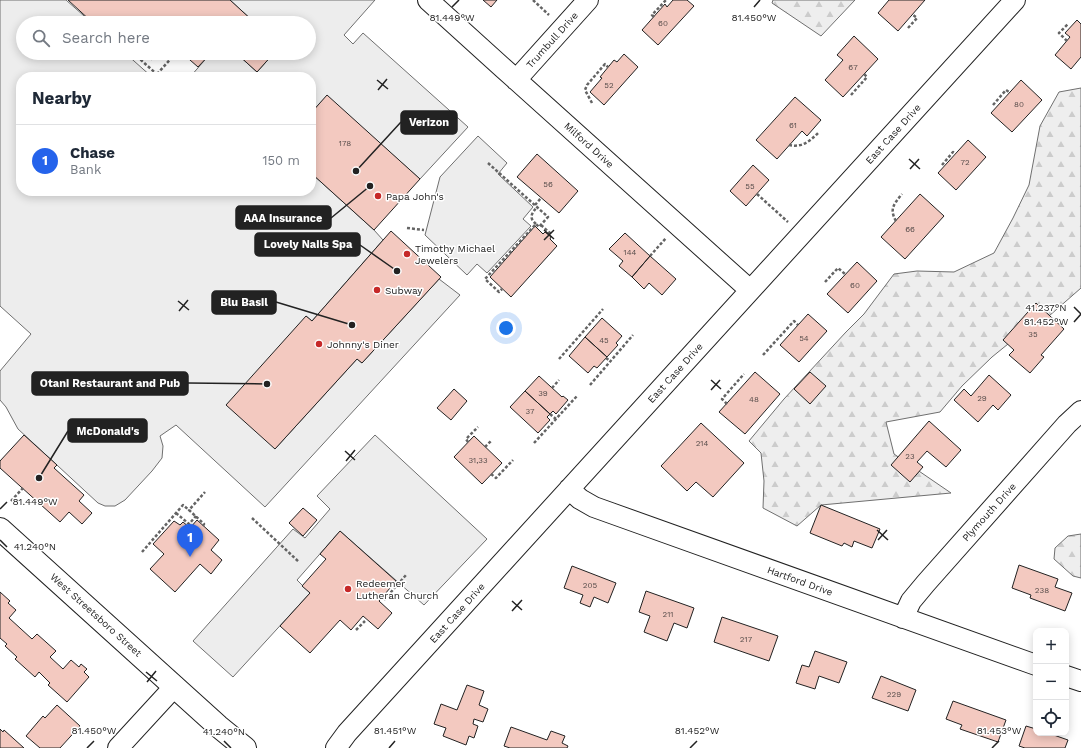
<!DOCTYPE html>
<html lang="en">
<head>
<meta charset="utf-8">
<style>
  :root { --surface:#fff; --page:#f2f2f3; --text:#1f2937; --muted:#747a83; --line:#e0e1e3; --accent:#2563eb }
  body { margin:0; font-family:"Work Sans",sans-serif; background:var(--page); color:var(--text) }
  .controls { position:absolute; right:12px; bottom:12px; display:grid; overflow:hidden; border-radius:8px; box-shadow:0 2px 10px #0003 }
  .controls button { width:36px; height:36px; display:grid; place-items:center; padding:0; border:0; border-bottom:1px solid var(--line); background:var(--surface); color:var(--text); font:20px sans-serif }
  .you { position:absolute; left:506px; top:328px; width:14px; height:14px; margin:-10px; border:3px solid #fff; border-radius:50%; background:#1a73e8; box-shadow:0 0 0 6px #1a73e833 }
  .badge { display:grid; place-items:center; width:26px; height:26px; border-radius:50%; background:var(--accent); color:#fff; font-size:13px; font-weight:700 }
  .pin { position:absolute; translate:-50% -33px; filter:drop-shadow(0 1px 2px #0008) }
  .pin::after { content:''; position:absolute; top:21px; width:14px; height:12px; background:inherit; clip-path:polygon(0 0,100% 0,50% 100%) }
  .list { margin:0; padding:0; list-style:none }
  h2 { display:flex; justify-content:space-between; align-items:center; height:52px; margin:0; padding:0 16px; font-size:17px }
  h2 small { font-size:13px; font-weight:400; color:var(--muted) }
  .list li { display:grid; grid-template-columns:26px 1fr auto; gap:12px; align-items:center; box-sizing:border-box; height:72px; padding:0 16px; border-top:1px solid var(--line) }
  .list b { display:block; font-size:15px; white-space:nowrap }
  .list p { margin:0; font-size:13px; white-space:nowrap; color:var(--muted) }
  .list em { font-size:13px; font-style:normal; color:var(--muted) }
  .icon { flex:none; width:22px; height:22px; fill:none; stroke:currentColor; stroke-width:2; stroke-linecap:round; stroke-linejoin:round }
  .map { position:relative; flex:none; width:1081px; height:748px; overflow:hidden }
  .search { position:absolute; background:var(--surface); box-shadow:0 2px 10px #0003; left:16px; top:16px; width:300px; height:44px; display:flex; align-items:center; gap:10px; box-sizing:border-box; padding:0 14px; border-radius:22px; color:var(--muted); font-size:15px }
  .panel { position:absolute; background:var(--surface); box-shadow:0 2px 10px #0003; left:16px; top:72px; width:300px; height:124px; border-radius:16px }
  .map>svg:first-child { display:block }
  .forest { fill:url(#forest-firs); stroke:#6f6f6f }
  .parking { fill:#ededed; stroke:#6f6f6f }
  .building { fill:#f3c9c0; stroke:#222 }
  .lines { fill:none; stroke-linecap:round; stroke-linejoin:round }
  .minor-casing { stroke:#222; stroke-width:22 }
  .major-casing { stroke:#222; stroke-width:24 }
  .path { stroke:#646464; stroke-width:2.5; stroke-dasharray:3 2; stroke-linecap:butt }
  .minor { stroke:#fff; stroke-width:20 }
  .major { stroke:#fff; stroke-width:22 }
  .ticks { fill:none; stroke:#222; stroke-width:1.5 }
  .poi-dot { fill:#c62828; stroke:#fff; stroke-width:1.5 }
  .labels { text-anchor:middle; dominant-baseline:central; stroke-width:3; stroke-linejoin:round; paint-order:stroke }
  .number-label { font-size:8px; fill:#564c4a }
  .street-label { font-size:10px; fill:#222; stroke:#fff }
  .poi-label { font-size:10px; fill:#222; stroke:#fff; text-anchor:start }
  .ticks-label { font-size:10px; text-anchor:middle; fill:#222; stroke:#fff; stroke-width:3; stroke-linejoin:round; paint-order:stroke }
  .leader { fill:none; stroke:#222; stroke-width:1.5 }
  .callout-dot { fill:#222; stroke:#fff; stroke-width:1.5 }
  .callout { fill:#222; stroke:#222; stroke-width:1.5 }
  .callout-label { font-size:11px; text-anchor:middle; font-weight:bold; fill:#fff }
</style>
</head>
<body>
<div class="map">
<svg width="1081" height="748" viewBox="0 0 1081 748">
  <defs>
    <pattern id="forest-firs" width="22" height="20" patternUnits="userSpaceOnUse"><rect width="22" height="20" fill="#eee"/><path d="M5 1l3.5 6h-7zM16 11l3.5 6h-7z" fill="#ccc"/></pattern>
  </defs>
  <rect width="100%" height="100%" fill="#fff"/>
  <path class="forest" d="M773,0H855L821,36L772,3Z
    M1081,88V288L1049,316L1024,331L992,357L962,386L940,412L886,422L894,454L951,493L821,505L797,526L763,508L764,481L761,453L749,441L784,399L846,332L864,314L894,274L917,271L954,272L994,253L1013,218L1029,185L1040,126L1059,92Z
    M1081,534V578L1073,576L1054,559L1055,548L1068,536Z"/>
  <path class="parking" d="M0,0H66L92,23H23V53H125L152,77H21V191H311V173L374,230L383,240L312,321L306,316L275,449L357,359L362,363L439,279L460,295L265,507L176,425L160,436L163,446L162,458L152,471L125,500L115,506H105L98,503L18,429L6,407L0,400V371L31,334L0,306Z
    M230,0H375L344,35L353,44L363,33L468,127L420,179L327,96L311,113V77H190L211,53H236L257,72L274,53H309V23H253L254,22Z
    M478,136L507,163L498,174L533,207L523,219L531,226L487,273L477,264L467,275L425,235L440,177Z
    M375,435L487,539L424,605L340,531L297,580L310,593L233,677L193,641L293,529L305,538L330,509L317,496Z"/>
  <path class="building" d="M68,0H230L254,22L93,23Z
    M483,0H497L491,7Z
    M673,0H687L694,6L658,45L642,30L665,4L667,7Z
    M889,0H925L898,31L878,13Z
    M1077,20L1081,24V57L1071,69L1055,55L1070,37L1065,33Z
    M854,36L878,59L843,97L825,80L843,60L837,55Z
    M143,53H158L152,60Z
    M182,53H211L198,67Z
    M236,53H274L257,72Z
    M624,54L638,67L604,105L590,92L602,78L600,77L614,60L617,62Z
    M1021,80L1042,100L1012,132L991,113Z
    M327,95L420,179L374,230L311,173V113Z
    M795,97L821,120L807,136L802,131L777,159L756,140Z
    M968,140L986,157L956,190L938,173Z
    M537,154L578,191L559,213L517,177Z
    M753,165L769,180L746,206L730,191Z
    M920,194L944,216L905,259L881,237Z
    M535,226L543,234L545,232L551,237L550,239L557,246L511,297L490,277Z
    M391,231L441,277L362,363L357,359L275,449L226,405L306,316L312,321Z
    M625,233L650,256L632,277L619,266L623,261L609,249Z
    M650,256L676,279L662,295L649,283L644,289L632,277Z
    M857,262L877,281L848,313L827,294Z
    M1036,303L1064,329L1041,355L1044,357L1030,373L1009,355L1014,350L1003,340Z
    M808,314L827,331L799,362L780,345Z
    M602,318L622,336L616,343L618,345L607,357L585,337Z
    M585,337L607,357L597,368L594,366L588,373L569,356Z
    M755,372L780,394L745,434L719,412Z
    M810,372L826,386L810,404L794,389Z
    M989,375L1011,395L998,410L993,405L978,422L954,400L964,389L971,396Z
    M539,376L562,397L563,396L568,400L556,414L553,411L550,414L525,391Z
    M454,389L467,401L451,420L437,408Z
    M525,391L550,414L547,417L550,420L538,433L510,407Z
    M929,421L961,450L946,467L927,451L917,462L923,467L910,482L891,465Z
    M701,423L744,463L713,497L696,482L687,491L661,466Z
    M24,435L57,465L54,468L84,495L79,501L92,513L82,524L69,512L60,522L0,468V461Z
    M474,436L502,463L482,484L454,457Z
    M821,505L880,529L872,548L854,541L852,547L844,543L842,546L810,533Z
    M303,508L317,520L303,536L289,523Z
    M197,520L219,540L211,550L222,560L211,574L200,564L175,592L150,569L164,554L153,544L174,521L180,525L183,522L190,528Z
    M340,531L396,581L379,601L392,613L378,629L363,616L351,630L340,620L310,653L280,626L310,593L302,586L326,559L320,554Z
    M1019,565L1058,579L1055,587L1072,593L1065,611L1030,598L1031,595L1012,588Z
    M572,566L616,583L608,603L594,597L590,607L580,603L583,595L564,588Z
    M646,591L694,608L687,628L674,623L667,641L644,632L650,616L639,612Z
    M0,592L10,601L8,603L16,610L9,618L32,639L37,634L56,651L50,657L63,669L71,660L79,667L81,664L87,669L84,672L89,677L67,702L48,685L50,683L39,672L35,677L15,659L17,657L5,646L7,644L0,638Z
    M722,617L778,636L769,661L714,642Z
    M815,651L847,662L839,683L819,676L815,689L796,683L802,665L809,667Z
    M881,676L916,690L908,711L872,698Z
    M467,685L484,691L479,705L488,709L483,722L474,719L473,724L478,726L474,738L469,736L466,745L443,736L446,728L434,724L441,704L457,710Z
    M953,701L1006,720L998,742L960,729L962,725L946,719Z
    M57,705L80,726L60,748H40L26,736L43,716L45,718Z
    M1026,726L1036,729V733H1048L1068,740L1065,748H1025L1019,746Z
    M511,727L547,740L551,731L565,736L562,743L568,746L567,748H510L504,746Z
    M0,729L3,732L4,730L24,748H0Z"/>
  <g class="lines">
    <g class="minor-casing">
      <path id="minor" d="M428,0L503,68L750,290
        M516,80L588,0
        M569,489L580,499L594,507L1036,665
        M903,618L911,601L926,583L1067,424L1081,411
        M1066,676L1081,681
        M118,748L175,686
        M336,748L347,733L1015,0"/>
    </g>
    <g class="major-casing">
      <path id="major" d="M0,529L218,726L245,748"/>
    </g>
    <path class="path" d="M533,0L549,15
      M654,17L652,15L666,0
      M908,28L917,18L912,14
      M1067,41L1059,33L1068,24
      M133,53L160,77
      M157,74L176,53
      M851,95L867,77L864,74
      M592,103L585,90L587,85L605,64L608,67
      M993,105L1006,90L1009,92
      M789,145C802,148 810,141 818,133
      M488,163L548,217L539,227L536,224L485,279L499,292L502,289
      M942,165L953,152L955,154
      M757,194L788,222
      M535,205L541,198
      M896,221C889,209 894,204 902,194
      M536,224C529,218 531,214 537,207
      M541,225L550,233L548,234
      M407,228L424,230
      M650,256L666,238
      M825,282L838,268L845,274
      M763,355L794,321L798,325
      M606,358L610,361
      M559,359L603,309
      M590,385L633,335
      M552,388L559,380
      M727,404L722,399L744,374
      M550,414L556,419
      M468,442L466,439L478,427
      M534,443L577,396
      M485,447L492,440
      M491,474L496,478L513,460
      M11,501L23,488
      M176,513L189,524L196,516
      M252,518L299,562
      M203,526L204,524L189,510L205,492
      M142,552L183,505L189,510
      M384,600L406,575
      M356,630L365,621"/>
    <use href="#minor" class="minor"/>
    <use href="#major" class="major"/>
  </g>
  <path class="ticks" d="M452,7L459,0M754,7L760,0M377,80L388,89M378,90L387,79M909,159L920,169M910,169L919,159M544,230L554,239M544,240L554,230M178,301L189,310M1074,307L1081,314M179,311L188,300M1074,322L1081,314M711,380L721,389M711,390L720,380M345,451L355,460M346,461L355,450M0,509L7,502M877,530L888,540M0,540L7,547M878,540L887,530M512,601L522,610M512,611L522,600M146,672L157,681M147,682L156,671M224,741L231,748M87,748L94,741M389,748L395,741M690,748L697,741M992,748L999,741"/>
  <g class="poi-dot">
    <circle cx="378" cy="196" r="4"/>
    <circle cx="407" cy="254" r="4"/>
    <circle cx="377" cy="290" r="4"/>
    <circle cx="319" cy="344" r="4"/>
    <circle cx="348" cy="589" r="4"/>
  </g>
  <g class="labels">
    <g class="number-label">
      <text x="663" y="23">60</text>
      <text x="853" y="67">67</text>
      <text x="609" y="85">52</text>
      <text x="1019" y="104">80</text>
      <text x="793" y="125">61</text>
      <text x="345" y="143">178</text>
      <text x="965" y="162">72</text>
      <text x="548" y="184">56</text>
      <text x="750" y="186">55</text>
      <text x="910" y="229">66</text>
      <text x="630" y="252">144</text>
      <text x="855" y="285">60</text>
      <text x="1033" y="334">35</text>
      <text x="804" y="338">54</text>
      <text x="604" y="340">45</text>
      <text x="543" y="393">39</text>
      <text x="982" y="398">29</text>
      <text x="754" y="399">48</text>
      <text x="530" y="411">37</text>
      <text x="702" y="443">214</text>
      <text x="910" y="456">23</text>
      <text x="478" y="460">31,33</text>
      <text x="590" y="585">205</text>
      <text x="1042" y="590">238</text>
      <text x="668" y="614">211</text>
      <text x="746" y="639">217</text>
      <text x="894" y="694">229</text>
    </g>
    <g class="street-label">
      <text transform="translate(552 40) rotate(-48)">Trumbull Drive</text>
      <text transform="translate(893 134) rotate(-48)">East Case Drive</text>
      <text transform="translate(589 145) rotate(42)">Milford Drive</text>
      <text transform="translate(675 373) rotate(-48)">East Case Drive</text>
      <text transform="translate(989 512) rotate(-48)">Plymouth Drive</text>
      <text transform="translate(800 581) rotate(20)">Hartford Drive</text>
      <text transform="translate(457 613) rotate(-48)">East Case Drive</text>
      <text transform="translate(96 615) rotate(42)">West Streetsboro Street</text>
    </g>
    <g class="poi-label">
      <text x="386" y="196">Papa John's</text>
      <text x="415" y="248">Timothy Michael<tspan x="415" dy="12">Jewelers</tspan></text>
      <text x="385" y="290">Subway</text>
      <text x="327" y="344">Johnny's Diner</text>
      <text x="356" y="583">Redeemer<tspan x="356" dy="12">Lutheran Church</tspan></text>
    </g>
  </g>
  <g class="ticks-label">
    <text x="452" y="21">81.449°W</text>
    <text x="754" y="21">81.450°W</text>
    <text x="1046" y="311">41.237°N</text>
    <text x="1046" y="325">81.452°W</text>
    <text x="35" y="505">81.449°W</text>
    <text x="35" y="550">41.240°N</text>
    <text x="94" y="734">81.450°W</text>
    <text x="395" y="734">81.451°W</text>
    <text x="697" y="734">81.452°W</text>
    <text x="999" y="734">81.453°W</text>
    <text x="224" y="735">41.240°N</text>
  </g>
  <path class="leader" d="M356 171L401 122M370 186L331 218M397 271L360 245M352 325L276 302M267 384L188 383M39 478L68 431"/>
  <g class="callout-dot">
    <circle cx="356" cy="171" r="4"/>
    <circle cx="370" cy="186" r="4"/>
    <circle cx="397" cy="271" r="4"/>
    <circle cx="352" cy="325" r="4"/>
    <circle cx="267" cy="384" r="4"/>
    <circle cx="39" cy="478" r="4"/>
  </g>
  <g class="callout">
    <rect x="401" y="111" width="56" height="23" rx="4"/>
    <rect x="236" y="206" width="95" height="23" rx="4"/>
    <rect x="255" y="233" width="105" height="23" rx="4"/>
    <rect x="212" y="291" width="64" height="23" rx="4"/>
    <rect x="32" y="372" width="156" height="23" rx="4"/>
    <rect x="68" y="419" width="79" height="23" rx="4"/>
  </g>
  <g class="callout-label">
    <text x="429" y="126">Verizon</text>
    <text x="283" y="222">AAA Insurance</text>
    <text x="308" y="248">Lovely Nails Spa</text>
    <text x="244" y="306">Blu Basil</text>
    <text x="110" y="387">Otani Restaurant and Pub</text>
    <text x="108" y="435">McDonald's</text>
  </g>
</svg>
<div class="controls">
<button>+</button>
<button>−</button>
<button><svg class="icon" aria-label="locate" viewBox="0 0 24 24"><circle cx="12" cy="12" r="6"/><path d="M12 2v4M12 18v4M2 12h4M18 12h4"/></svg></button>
</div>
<div class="you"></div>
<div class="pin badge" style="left:190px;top:557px">1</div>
<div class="search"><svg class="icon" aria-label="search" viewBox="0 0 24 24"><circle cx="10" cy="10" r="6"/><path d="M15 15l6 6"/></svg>Search here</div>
<section class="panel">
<h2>Nearby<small></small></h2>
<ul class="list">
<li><span class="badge">1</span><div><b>Chase</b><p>Bank</p></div><em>150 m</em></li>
</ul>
</section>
</div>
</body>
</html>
